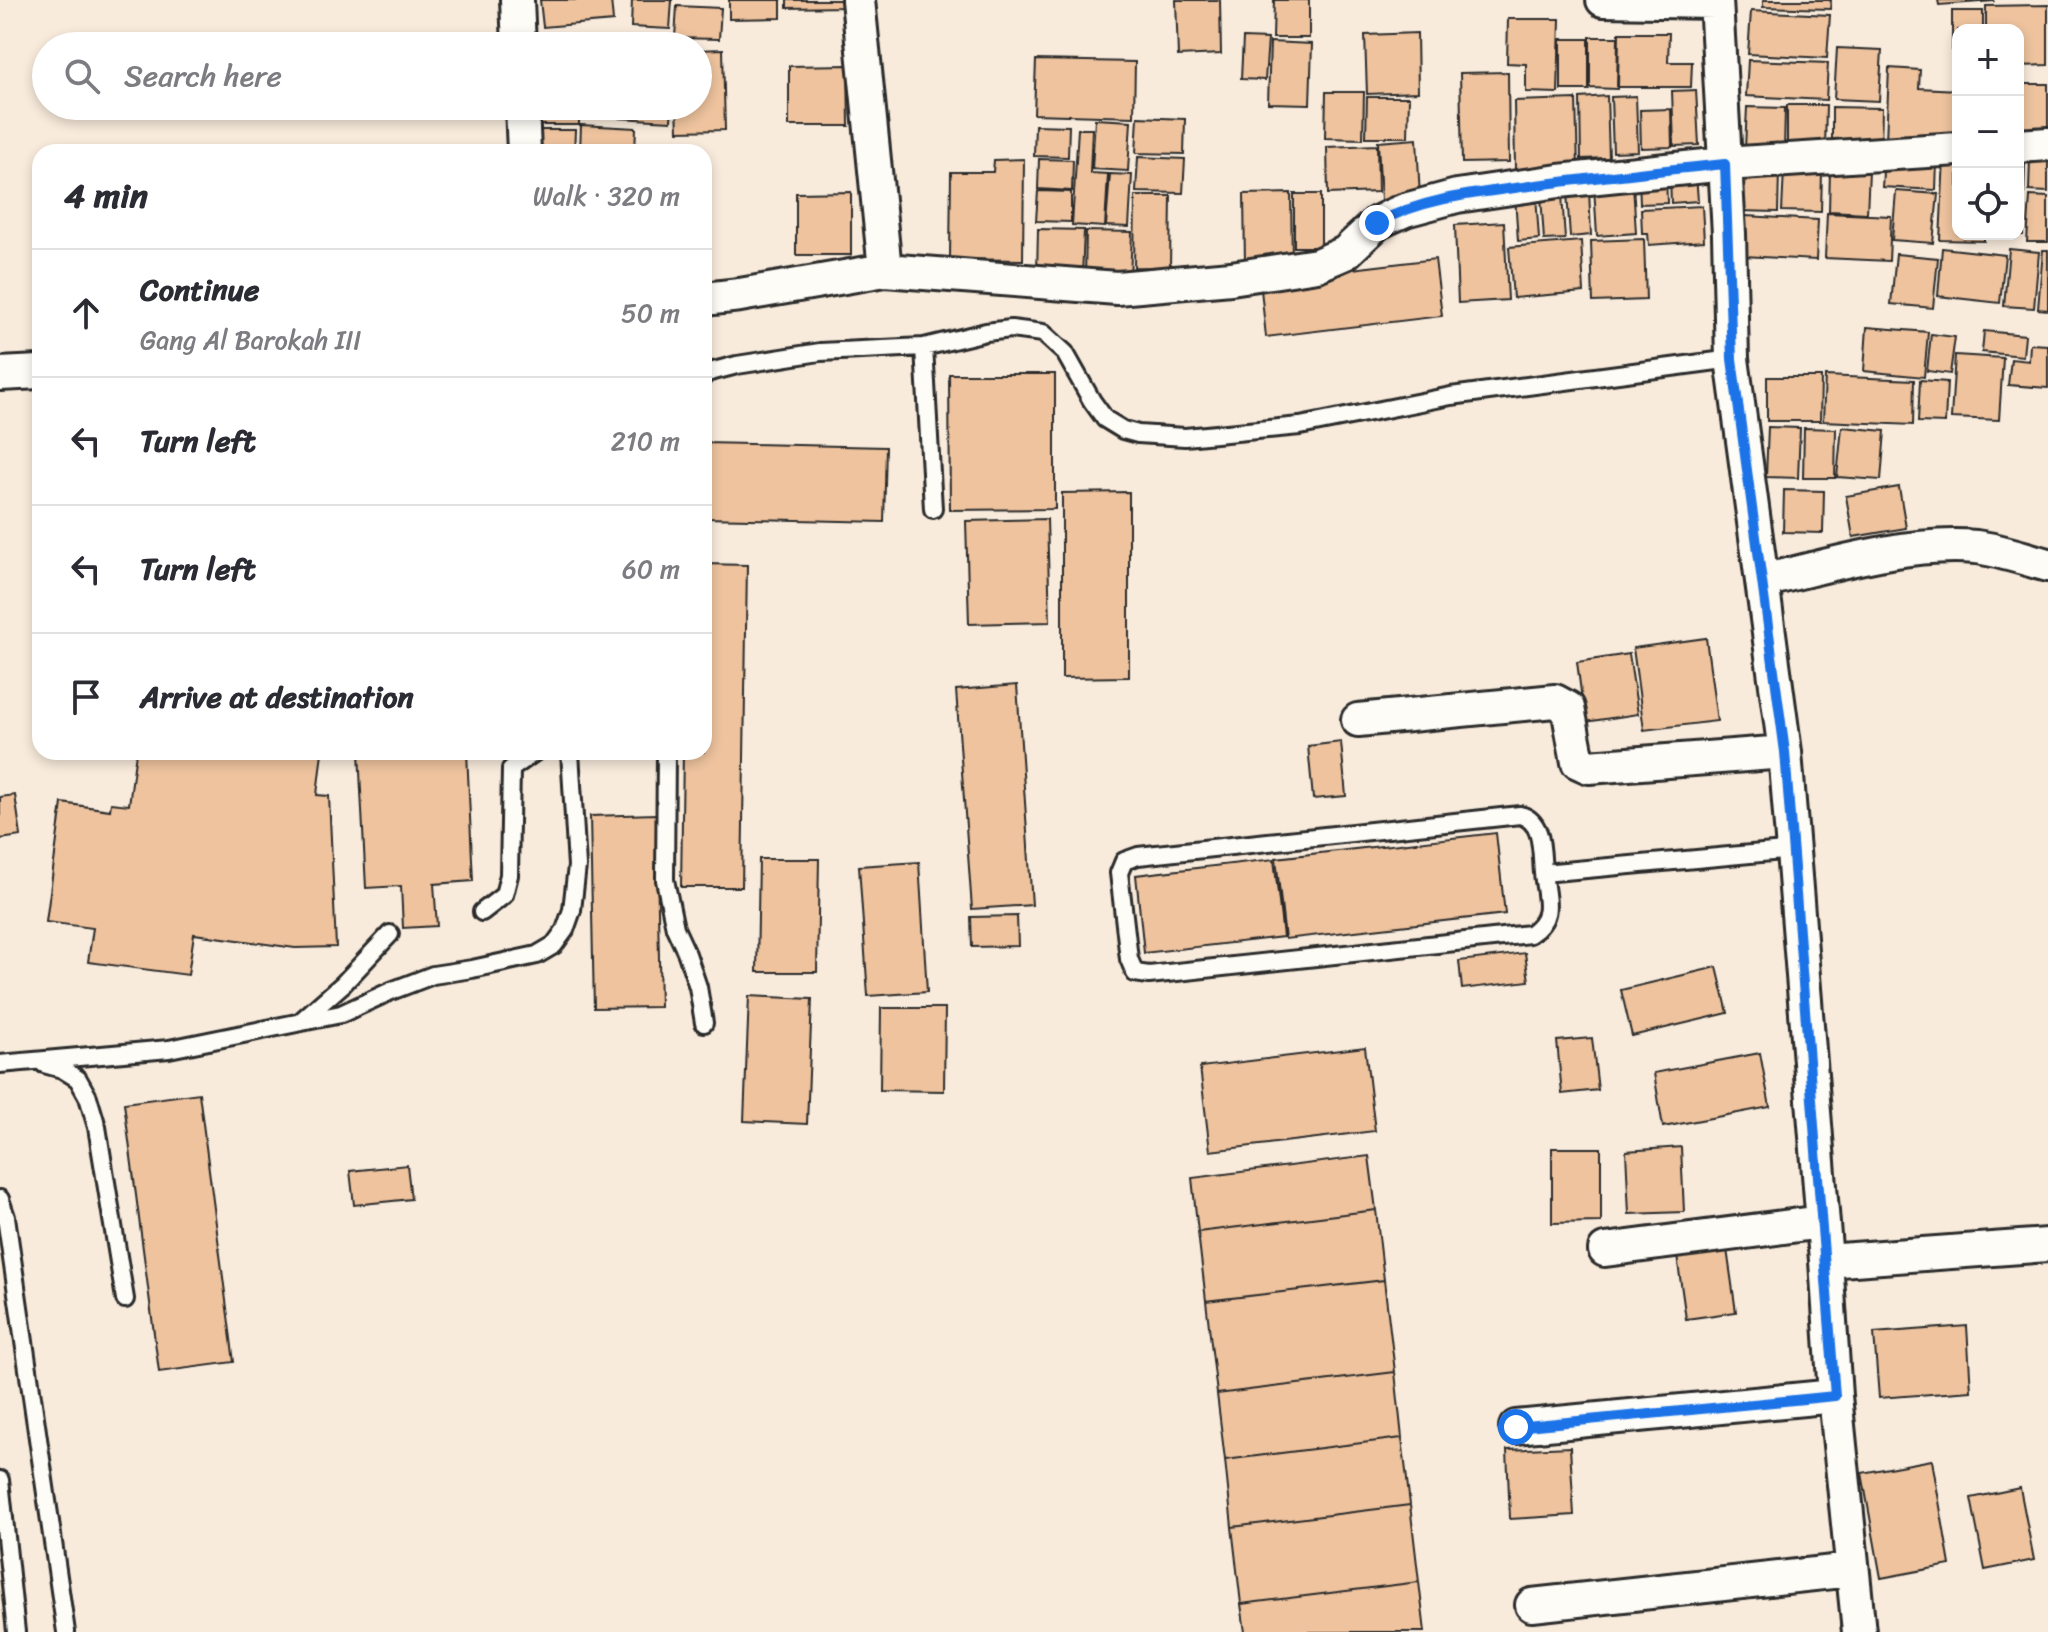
<!DOCTYPE html>
<html lang="en">
<head>
<meta charset="utf-8">
<style>
  :root { --surface:#fff; --page:#f7f7f7; --text:#2b2b33; --muted:#7c7c81; --line:#e1e1e2 }
  body { margin:0; font-family:Sriracha,sans-serif; background:var(--page); color:var(--text) }
  .controls { position:absolute; right:24px; top:24px; display:grid; overflow:hidden; border-radius:16px; box-shadow:0 4px 12px #0003 }
  .controls button { width:72px; height:72px; display:grid; place-items:center; padding:0; border:0; border-bottom:2px solid var(--line); background:var(--surface); color:var(--text); font:40px sans-serif }
  .stop { position:absolute; width:24px; height:24px; margin:-18px; border:6px solid #1a73e8; border-radius:50%; background:#fff }
  .stop.end { background:#1a73e8; border-color:#fff; box-shadow:0 2px 8px #0008 }
  .list { margin:0; padding:0; list-style:none }
  h2 { display:flex; justify-content:space-between; align-items:center; height:104px; margin:0; padding:0 32px; font-size:34px }
  h2 small { font-size:26px; font-weight:400; color:var(--muted) }
  .list li { display:grid; grid-template-columns:52px 1fr auto; gap:24px; align-items:center; box-sizing:border-box; height:128px; padding:0 32px; border-top:2px solid var(--line) }
  .list b { display:block; font-size:30px; white-space:nowrap }
  .list p { margin:0; font-size:26px; white-space:nowrap; color:var(--muted) }
  .list em { font-size:26px; font-style:normal; color:var(--muted) }
  .icon { flex:none; width:44px; height:44px; fill:none; stroke:currentColor; stroke-width:2; stroke-linecap:round; stroke-linejoin:round }
  .map { position:relative; flex:none; width:2048px; height:1632px; overflow:hidden }
  .search { position:absolute; background:var(--surface); box-shadow:0 4px 12px #0003; left:32px; top:32px; width:680px; height:88px; display:flex; align-items:center; gap:20px; box-sizing:border-box; padding:0 28px; border-radius:44px; color:var(--muted); font-size:30px }
  .panel { position:absolute; background:var(--surface); box-shadow:0 4px 12px #0003; left:32px; top:144px; width:680px; height:616px; border-radius:24px }
  .map>svg:first-child { display:block }
  .building { fill:#eec39e; stroke:#2b2b2b; stroke-width:2 }
  .lines { fill:none; stroke-linecap:round; stroke-linejoin:round }
  .lane-casing { stroke:#2b2b2b; stroke-width:22 }
  .street-casing { stroke:#2b2b2b; stroke-width:38 }
  .lane { stroke:#fdfcf7; stroke-width:16 }
  .street { stroke:#fdfcf7; stroke-width:32 }
  .route { stroke:#1a73e8; stroke-width:10 }
</style>
</head>
<body>
<div class="map">
<svg width="2048" height="1632" viewBox="0 0 2048 1632">
  <rect width="100%" height="100%" fill="#f8ebdc"/>
  <filter id="ink" filterUnits="userSpaceOnUse"><feTurbulence type="fractalNoise" baseFrequency=".0125" numOctaves="2"/><feDisplacementMap in="SourceGraphic" scale="16" xChannelSelector="R" yChannelSelector="G"/><feConvolveMatrix kernelMatrix="1 2 1 2 8 2 1 2 1" color-interpolation-filters="sRGB"/></filter>
  <g filter="url(#ink)">
    <path class="building" d="M540,0H611L613,21L543,27Z
      M632,0H672L670,29L631,27Z
      M729,0H781V18L729,19Z
      M787,0H844V7L787,8Z
      M1176,0H1220L1221,54L1178,56Z
      M1274,0H1309V38H1273Z
      M1763,0H1831L1830,9L1763,7Z
      M1938,0H1994V1L1939,5Z
      M2048,5V65L2018,66V30H1986V6Z
      M677,6L721,8L719,39L675,38Z
      M1751,11L1830,15L1827,58L1748,54Z
      M1952,11H1983V30H1958V50H1952Z
      M1508,19H1560L1558,93L1526,92V64L1507,63Z
      M1417,33L1418,92L1367,94L1365,35Z
      M1619,33H1669L1668,62H1692L1691,87H1618Z
      M1590,37H1618L1617,89L1590,88Z
      M1243,38L1268,39L1265,80L1241,79Z
      M1561,39H1589V90H1561Z
      M1270,42L1312,44L1310,104L1268,103Z
      M1837,48L1882,50L1879,101L1834,99Z
      M723,49L725,130L678,131L677,106H698V50Z
      M1036,60L1135,62L1134,117L1034,114Z
      M1748,60L1828,63L1826,100L1746,96Z
      M848,65L849,126H789V66Z
      M1889,68L1920,70L1919,88L1958,90V143L1886,141Z
      M1508,72L1509,162L1462,163L1460,73Z
      M2018,84H2048V140L2018,141Z
      M1696,90L1699,145L1674,146L1672,91Z
      M1326,92H1364L1363,139L1325,138Z
      M1607,96L1609,158L1581,159L1580,98Z
      M1636,96L1638,151L1613,152L1611,97Z
      M1367,97H1409L1408,137H1366Z
      M1576,99L1578,169H1515L1514,101Z
      M1787,105H1826L1825,151L1787,150Z
      M541,106H579V125H541Z
      M619,106H672L671,121L619,118Z
      M1747,107L1785,108L1784,150L1745,148Z
      M1832,107L1882,108L1881,151H1832Z
      M1671,109L1672,147L1641,148L1640,110Z
      M1138,117L1185,119L1184,154L1136,153Z
      M1095,119L1131,121L1128,171L1092,169Z
      M581,125L636,128L635,152H580Z
      M1035,125L1069,126L1068,157L1034,156Z
      M1078,129H1092L1090,173L1108,174L1105,227L1072,225Z
      M531,130H575L574,152H531Z
      M1417,139L1420,198L1381,201L1378,142Z
      M1377,145L1378,192L1328,194L1327,147Z
      M1138,157L1185,159L1183,193L1136,192Z
      M1884,157L1937,161L1936,190L1882,187Z
      M1944,158L1958,159V234H1984V241L1940,240Z
      M2030,158H2048V192L2029,191Z
      M1024,159L1023,260L950,259L951,172H993L994,160Z
      M1039,159L1073,160L1072,191L1038,189Z
      M2018,161H2025L2023,235L1988,234H2018Z
      M1740,169L1779,170L1778,212L1739,211Z
      M1784,170L1822,171L1821,212L1782,211Z
      M1830,170L1869,171L1867,213L1829,211Z
      M1110,174L1132,175L1129,227L1106,226Z
      M1696,174L1698,201L1671,203L1670,176Z
      M1666,175L1667,203L1640,204L1639,177Z
      M1633,184L1636,233L1597,236L1594,186Z
      M1589,190L1591,235L1570,237L1567,192Z
      M1038,191L1071,192V222L1036,221Z
      M1896,191L1938,194L1933,243L1892,240Z
      M851,192V255H796V193Z
      M1291,193L1292,263L1245,264L1244,194Z
      M1294,194H1321V247H1294Z
      M1562,194L1565,239L1544,240L1541,195Z
      M1536,195L1539,239L1518,241L1515,196Z
      M1135,196H1171L1170,268L1134,267Z
      M2030,196L2048,197V242H2027Z
      M1702,206L1704,241L1649,245L1648,233H1642L1641,209Z
      M1827,213L1891,216L1889,261L1825,258Z
      M1746,216L1818,220L1816,260L1744,256Z
      M1504,222L1508,300L1458,303L1455,225Z
      M1038,229L1084,230L1082,276L1037,274Z
      M1086,231L1132,232L1130,278L1085,277Z
      M1644,239L1646,300L1593,302L1591,241Z
      M1581,241L1584,292L1513,298L1509,247Z
      M1942,248L2005,255L2000,303L1938,296Z
      M2009,249L2039,252L2034,308L2004,306Z
      M2043,250H2048V310L2038,309Z
      M1896,254L1938,258L1933,308L1891,304Z
      M1435,259L1442,316L1266,337L1260,280Z
      M1867,327L1928,332L1924,377L1864,371Z
      M1984,331L2025,335L2023,356L1982,352Z
      M1931,334L1955,337L1950,374L1927,371Z
      M2030,344L2048,345V388L2008,385L2011,359L2029,361Z
      M1955,355L2003,358L1999,420L1951,418Z
      M949,374H1055V509L950,510Z
      M1825,376L1914,380L1913,425L1823,421Z
      M1767,377H1821L1820,421H1767Z
      M1920,380L1947,382L1945,423L1918,422Z
      M1768,427L1800,428L1798,478L1766,477Z
      M1842,427L1885,431L1881,480L1837,477Z
      M1804,428L1836,429L1835,478H1803Z
      M704,443L886,447L884,522L704,518Z
      M1899,487L1906,528L1853,537L1846,496Z
      M1784,490L1824,491L1823,533L1783,532Z
      M1129,492V677L1062,678V493Z
      M1047,519L1050,622L969,624L966,521Z
      M704,564L747,565L742,887H681L683,752H704Z
      M1706,638L1717,721L1644,730L1633,648Z
      M1629,654L1638,714L1585,722L1577,662Z
      M1017,685L1032,905L972,909L956,690Z
      M1341,742L1346,796L1313,799L1308,746Z
      M136,752H322L317,795L329,796L336,947L295,948L194,934L188,975L88,962L93,928L46,922L62,803L110,810L111,803L129,805Z
      M359,752H467L473,881L434,884L437,926L403,928L401,886L366,888Z
      M15,795L21,836L0,839V797Z
      M656,814L660,1007L594,1008L590,816Z
      M1496,833L1505,914L1285,939L1276,858Z
      M759,859H819L817,972H757Z
      M1274,859L1283,937L1144,953L1136,875Z
      M919,862L927,992L868,996L859,866Z
      M1017,916L1018,946L972,947L971,917Z
      M1525,953L1529,981L1462,989L1459,961Z
      M1717,967L1728,1013L1632,1036L1621,990Z
      M749,996L812,999L807,1124L744,1121Z
      M881,1008H945L944,1091L880,1090Z
      M1592,1038L1598,1090L1562,1094L1557,1041Z
      M1365,1047L1375,1131L1210,1151L1200,1067Z
      M1760,1053L1770,1107L1663,1127L1654,1073Z
      M199,1093L234,1362L159,1372L124,1103Z
      M1681,1147L1684,1212L1629,1214L1626,1151Z
      M1552,1148H1601V1222L1552,1223Z
      M1369,1156L1376,1210L1198,1232L1192,1178Z
      M407,1165L411,1199L354,1205L350,1171Z
      M1376,1210L1384,1280L1206,1301L1198,1232Z
      M1726,1242L1736,1312L1686,1319L1676,1249Z
      M1384,1280L1395,1372L1217,1394L1206,1301Z
      M1967,1326L1971,1391L1879,1398L1874,1333Z
      M1395,1372L1402,1438L1225,1460L1217,1394Z
      M1402,1438L1410,1505L1232,1527L1225,1460Z
      M1570,1447L1574,1515L1510,1519L1507,1450Z
      M1932,1460L1950,1565L1881,1578L1862,1473Z
      M2020,1488L2034,1560L1985,1570L1971,1498Z
      M1410,1505L1419,1582L1241,1604L1232,1527Z
      M1419,1582L1425,1632H1245L1241,1604Z"/>
    <g class="lines">
      <g class="lane-casing">
        <path id="lane" d="M924,347L933,509
          M704,376L706,373L737,365L820,352L924,347L986,332L1011,329L1043,333L1065,353L1092,401L1105,419L1123,430L1138,434L1185,437L1300,426L1451,396L1732,359
          M666,752L665,880L675,928L687,954L698,987L704,1023
          M1543,873C1546,900 1555,917 1530,934L1149,975L1135,973L1129,959L1119,873L1124,861L1138,856L1520,815C1544,821 1541,852 1543,873L1794,850
          M482,912L504,895L509,875L511,769L535,752
          M301,1021L343,984L390,934
          M0,1064L169,1049L341,1014L391,991L433,975L472,969L537,955L554,945L565,930L572,910L577,866L570,752
          M44,1064L62,1069L78,1079L88,1097L97,1127L125,1299
          M0,1199L6,1217L66,1632
          M0,1480L16,1632"/>
      </g>
      <g class="street-casing">
        <path id="street" d="M517,0L519,46
          M858,0L885,270
          M1603,0L1715,2
          M1716,0L1729,234L1732,359L1785,752L1826,1261L1835,1396L1859,1632
          M522,106L524,152
          M2018,146L2048,144
          M704,299L740,295L885,270L1117,288L1231,278L1317,265L1345,253L1377,223L1389,217L1405,210L1457,196L1559,181L1725,164L1958,149
          M0,374L40,372
          M1763,581C1830,565 1907,541 1976,547C2000,550 2025,559 2048,565
          M1358,720L1555,701L1568,708L1578,762L1589,767L1785,752
          M1605,1250L1822,1222
          M1826,1261L2048,1245
          M1516,1427L1835,1396
          M1532,1605L1851,1570"/>
      </g>
      <use href="#lane" class="lane"/>
      <use href="#street" class="street"/>
    </g>
  </g>
  <g class="lines" filter="url(#ink)">
    <path class="route" d="M1377,223C1419,200 1468,194 1515,188C1585,178 1655,171 1725,164L1732,359L1785,752L1835,1396L1516,1427"/>
  </g>
</svg>
<div class="controls">
<button>+</button>
<button>−</button>
<button><svg class="icon" aria-label="locate" viewBox="0 0 24 24"><circle cx="12" cy="12" r="6"/><path d="M12 2v4M12 18v4M2 12h4M18 12h4"/></svg></button>
</div>
<div class="stop" style="left:1516px;top:1427px"></div>
<div class="stop end" style="left:1377px;top:223px"></div>
<div class="search"><svg class="icon" aria-label="search" viewBox="0 0 24 24"><circle cx="10" cy="10" r="6"/><path d="M15 15l6 6"/></svg>Search here</div>
<section class="panel">
<h2>4 min<small>Walk · 320 m</small></h2>
<ul class="list">
<li><svg class="icon" aria-label="ahead" viewBox="0 0 24 24"><path d="M12 20V5M6 11l6-6 6 6"/></svg><div><b>Continue</b><p>Gang Al Barokah III</p></div><em>50 m</em></li>
<li><svg class="icon" aria-label="left" viewBox="0 0 24 24"><path d="M17 20v-9H6M10 6l-5 5 5 5"/></svg><div><b>Turn left</b></div><em>210 m</em></li>
<li><svg class="icon" aria-label="left" viewBox="0 0 24 24"><path d="M17 20v-9H6M10 6l-5 5 5 5"/></svg><div><b>Turn left</b></div><em>60 m</em></li>
<li><svg class="icon" aria-label="arrive" viewBox="0 0 24 24"><path d="M6 21V4h12l-3 4 3 4H6"/></svg><div><b>Arrive at destination</b></div></li>
</ul>
</section>
</div>
</body>
</html>
